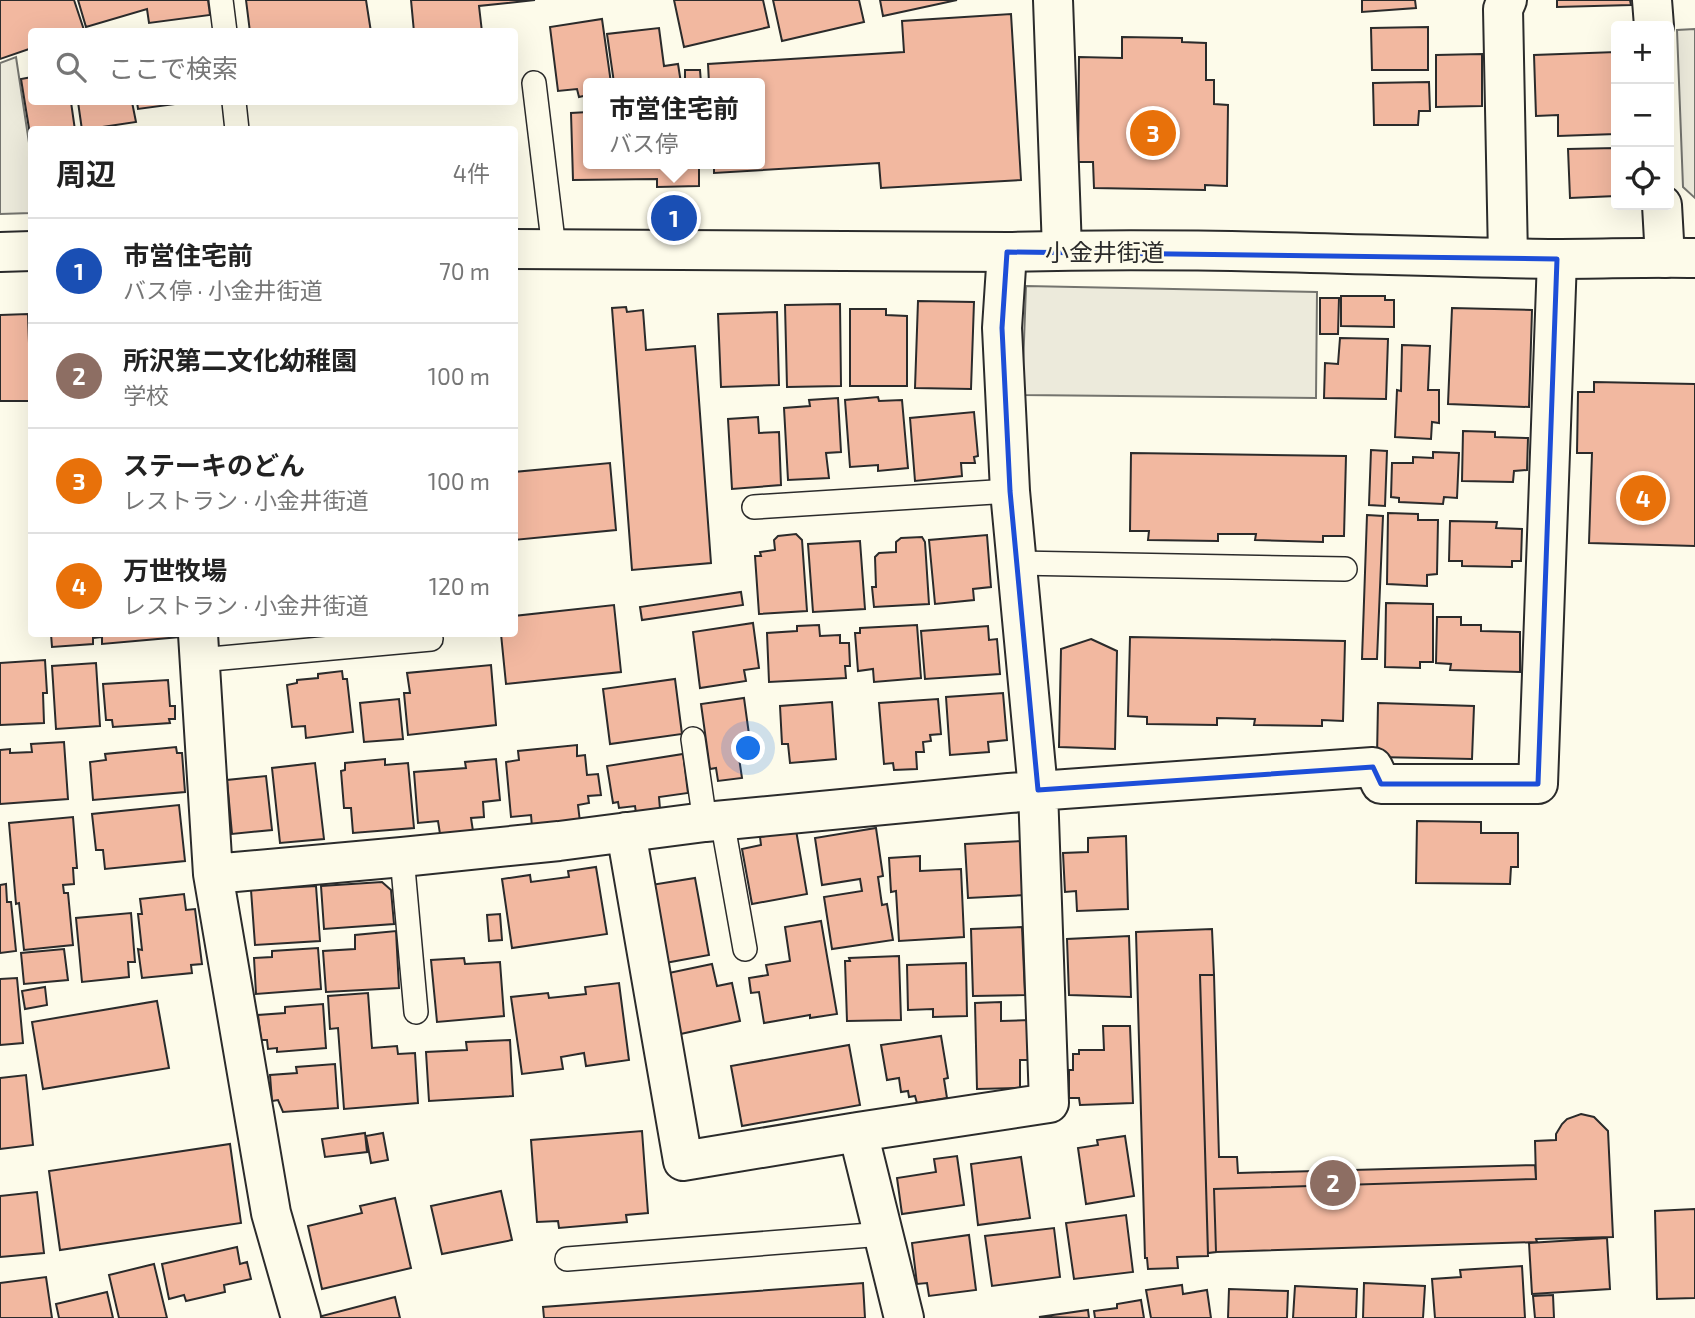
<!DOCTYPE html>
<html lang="ja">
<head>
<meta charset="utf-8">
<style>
  :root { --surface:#fff; --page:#f2f2f2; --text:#222; --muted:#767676; --line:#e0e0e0; --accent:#0b8043 }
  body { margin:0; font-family:"Exo 2","Noto Sans JP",sans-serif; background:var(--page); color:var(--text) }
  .controls { position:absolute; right:21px; top:21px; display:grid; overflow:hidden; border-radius:7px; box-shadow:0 7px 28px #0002 }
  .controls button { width:63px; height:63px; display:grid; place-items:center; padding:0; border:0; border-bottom:2px solid var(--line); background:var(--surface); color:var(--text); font:35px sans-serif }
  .you { position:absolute; left:749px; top:749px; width:24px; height:24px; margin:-18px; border:5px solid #fff; border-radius:50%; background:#1a73e8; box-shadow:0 0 0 10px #1a73e833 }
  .badge { display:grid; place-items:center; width:46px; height:46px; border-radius:50%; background:var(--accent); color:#fff; font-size:23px; font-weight:700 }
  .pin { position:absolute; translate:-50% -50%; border:4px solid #fff; box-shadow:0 2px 7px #0006 }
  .popup { position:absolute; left:583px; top:78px; width:182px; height:91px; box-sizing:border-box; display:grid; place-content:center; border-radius:7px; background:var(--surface); filter:drop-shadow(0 2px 5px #0005); font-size:23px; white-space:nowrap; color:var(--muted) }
  .popup b { font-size:26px; color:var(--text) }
  .popup::after { content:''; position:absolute; left:50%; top:100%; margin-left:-14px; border:14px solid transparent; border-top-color:var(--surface) }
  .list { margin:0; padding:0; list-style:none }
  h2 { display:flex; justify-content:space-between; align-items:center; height:91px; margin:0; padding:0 28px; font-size:30px }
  h2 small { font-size:23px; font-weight:400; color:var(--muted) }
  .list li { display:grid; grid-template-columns:46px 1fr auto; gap:21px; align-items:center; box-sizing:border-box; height:105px; padding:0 28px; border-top:2px solid var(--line) }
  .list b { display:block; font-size:26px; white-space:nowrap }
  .list p { margin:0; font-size:23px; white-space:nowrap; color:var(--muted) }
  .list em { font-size:23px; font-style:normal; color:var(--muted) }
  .icon { flex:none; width:38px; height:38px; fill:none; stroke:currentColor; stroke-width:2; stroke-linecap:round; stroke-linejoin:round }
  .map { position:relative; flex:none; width:1695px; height:1318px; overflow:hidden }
  .search { position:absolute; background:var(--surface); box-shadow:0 7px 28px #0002; left:28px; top:28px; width:490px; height:77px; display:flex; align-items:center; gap:18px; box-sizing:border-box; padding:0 24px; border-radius:7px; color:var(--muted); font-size:26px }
  .panel { position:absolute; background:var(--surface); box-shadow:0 7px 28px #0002; left:28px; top:126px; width:490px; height:511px; border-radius:7px }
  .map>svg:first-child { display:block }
  .parking { fill:#eceadb; stroke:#74746e; stroke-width:2 }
  .building { fill:#f2b8a0; stroke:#2b2b2b; stroke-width:2 }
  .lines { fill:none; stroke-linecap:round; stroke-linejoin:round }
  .lane-casing { stroke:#2b2b2b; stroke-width:26 }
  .street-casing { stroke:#2b2b2b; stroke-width:42 }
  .primary-casing { stroke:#2b2b2b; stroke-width:42 }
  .lane { stroke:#fdfbea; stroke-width:23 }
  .street { stroke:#fdfbea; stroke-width:38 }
  .primary { stroke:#fdfbea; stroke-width:38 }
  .marked { fill:none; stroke:#1d4ed8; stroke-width:5; stroke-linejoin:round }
  .labels { text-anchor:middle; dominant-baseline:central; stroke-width:5; stroke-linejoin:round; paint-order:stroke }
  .street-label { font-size:24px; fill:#2b2b2b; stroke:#fdfbea }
</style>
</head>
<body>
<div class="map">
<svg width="1695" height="1318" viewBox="0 0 1695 1318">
  <rect width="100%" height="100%" fill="#fdfbea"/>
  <path class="parking" d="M1695,29V198L1683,187L1677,30Z
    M16,57L31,156V213L0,214V63Z
    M1026,286L1317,292L1316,398L1022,395Z"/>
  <path class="building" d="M0,0H74L84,30L32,32V48L0,59Z
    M78,0H208L210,15L149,23L147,9L86,27Z
    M246,0H366L371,32H250Z
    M411,0H535L479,6L482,32H414Z
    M674,0H763L769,27L684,47Z
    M773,0H859L864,22L782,41Z
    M880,0H957L883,16Z
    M1362,0H1415L1416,8L1362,12Z
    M1557,0H1630L1631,5L1557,7Z
    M1011,14L1021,180L881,188L879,163L714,173V164H760V83H709L708,64L904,52L902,21Z
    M602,19L611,83H588V95L579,97L577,89L558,91L550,27Z
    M1428,27V70H1372L1371,28Z
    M659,28L664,66L678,64L681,83H614L607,34Z
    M1122,37L1182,38V42L1206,43V80H1214V104L1228,105L1227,186L1205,185V190L1094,188L1093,162H1078L1079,57L1122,58Z
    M1616,52V134L1558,136V115L1536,116L1534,55Z
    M1482,54V106L1436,107V55Z
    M685,70H700L701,83H685Z
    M32,77V102H71L75,130H32V147L21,79Z
    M1429,82L1430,111H1419L1418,125H1374L1373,83Z
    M78,102H132L136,122L82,130Z
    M137,102H190L138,109Z
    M588,112V164H699V186L657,187V179L573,180L571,113Z
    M1616,148V196L1570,198L1568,149Z
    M1341,296H1385V300H1394V327L1341,326Z
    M1320,298H1339L1338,334H1320Z
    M918,301L974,302L971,389L915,388Z
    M840,304L841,386L787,387L785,305Z
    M626,307L627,312L643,310L646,350L695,346L711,563L632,570L612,308Z
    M1452,308L1532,310L1529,407L1448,404Z
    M850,309H886V315L907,316V386H850Z
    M777,312L779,385L721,387L718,314Z
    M28,314L31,401H0V315Z
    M1340,338L1388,339L1386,399L1324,398L1325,363L1338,364Z
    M1402,345L1430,346L1428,390H1439V423L1432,422L1431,439L1395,437L1397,390L1401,391Z
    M1594,382L1695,384V546L1589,543L1592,453H1577L1578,392H1594Z
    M878,397L879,401L902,400L908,468L878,471V465L850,467L845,400Z
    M838,398L841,452L826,453L829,478L788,480L784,408L810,406L809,400Z
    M974,412L978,456L974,457L975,463H961L962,476L915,481L910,418Z
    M758,417L759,433L779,432L781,485L732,489L728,419Z
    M1463,431L1495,432V437L1528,438L1527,470L1514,471L1513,482L1462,481Z
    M1371,450L1387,451L1385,506L1369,505Z
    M1433,452L1459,453L1457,498L1444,497L1443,504L1399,502V498L1391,497L1392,463H1413V457L1433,458Z
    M1131,453L1346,456L1344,536H1323V542L1255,540L1256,534H1218V541L1148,540L1149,531H1130Z
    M610,463L616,530L514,540V472Z
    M1388,513L1418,514V520H1438L1437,574L1427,575V586L1387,584Z
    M1367,515L1383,516L1377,659H1362Z
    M1450,521L1497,522L1496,528L1522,529L1521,561H1512V567L1462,566V561H1449Z
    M796,534L802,540L807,611L759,614L755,556H761L760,552L775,550L774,540L778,536Z
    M987,535L991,587L973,589L974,600L935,604L929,540Z
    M922,537L925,542L929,604L874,607L872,587H876L875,557L879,553L896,552V542L901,538Z
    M860,541L865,609L813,612L808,544Z
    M741,592L743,605L642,620L640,607Z
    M1386,603L1433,604V662H1420V668L1385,667Z
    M614,605L621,672L506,684L501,634H514V616Z
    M1437,617H1461V625H1481V631L1520,632V672L1450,670L1451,664L1436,663Z
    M753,623L759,668L744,670L746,681L700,688L693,632Z
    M819,625L820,636L840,635V643H849L850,666H845L846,678L769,682L767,633L797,631V626Z
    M917,625L921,678L874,682L873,669L858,671L855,633H860V628Z
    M988,626L989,640L997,639L1000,674L925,679L921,631Z
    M51,634H180V637L102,644V637L93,638V644L52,647Z
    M1130,637L1345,641L1343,721L1322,720V726L1254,725L1255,719L1217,718V725L1147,724V717L1128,716Z
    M1091,639L1117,651L1115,749L1059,747L1061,649Z
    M45,660L47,693H43L44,723L0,725V663Z
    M96,663L100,726L56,729L52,666Z
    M491,665L496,725L408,735L404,693H410L407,673Z
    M342,671L343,679H347L353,732L306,738L305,726L292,727L287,685L297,683V680L318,678V674Z
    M675,679L682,734L610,744L603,689Z
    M168,680L170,706H175V719H169L170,723L113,727L112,720H106L103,684Z
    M1003,693L1007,740L988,742L989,752L950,755L946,697Z
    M744,698L751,749L738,751L742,778L718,781L716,768L710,769L701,704Z
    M399,699L403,739L364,742L360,703Z
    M938,699L941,734L930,735L931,741L923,742L924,752H916L917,769L894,770L893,763L884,764L879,703Z
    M832,702L836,759L790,763L788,744H782L780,706Z
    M1378,703L1474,706L1472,759L1377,757Z
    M64,742L68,799L0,804V750L10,749V753L32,752L31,744Z
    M577,745V756L585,755L587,775L598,774L601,795L588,796L589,803L578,805L580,822L532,827L531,815L511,817L506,762L519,760L518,751Z
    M176,747L177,753H182L185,792L93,800L90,762L106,760L105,754Z
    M683,754L688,793L659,797L660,809L636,813L635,806L619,808L618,802L613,803L607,766Z
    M385,759V765L408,763L414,828L353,833L351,808H344L341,771L345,770V763Z
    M496,759L500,800L483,802L484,817L471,818L473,831L440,834L438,821L418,823L414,772L466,768L465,762Z
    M315,763L324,839L280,843L272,768Z
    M266,776L272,830L232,834L227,780Z
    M179,805L185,861L105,869L103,850H96L92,814Z
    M73,817L77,868H73L74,884L63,885L64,893H68L73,945L24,950L19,903L16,904L9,823Z
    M1417,821L1481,822V833H1518V867H1511L1510,884L1416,883Z
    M876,828L883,876L878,877L882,905L887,904L893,940L832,949L824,897L862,891L860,879L822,885L815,838Z
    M796,830L807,894L752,904L742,849L761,845L760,837Z
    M1126,836L1128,909L1077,911L1076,891L1065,892L1063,853L1088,852V838Z
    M1023,841L1026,895L968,898L965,844Z
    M920,856V871L961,869L964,937L899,941L896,891L891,892L889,858Z
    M596,867L607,934L512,948L502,879L530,875L531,882L569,877L568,871Z
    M695,878L709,955L665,963L651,885Z
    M382,882L391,890L394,924L324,929L321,886Z
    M6,884L7,902H11L16,951L0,953V885Z
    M316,886L320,941L255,945L251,890Z
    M184,894L186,910L195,909L202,964L191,965L192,973L142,978L138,949L142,950L138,914H142L140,899Z
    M131,913L135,962H128L129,977L82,982L76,918Z
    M500,914L502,940L489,941L487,915Z
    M821,921L837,1014L810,1018V1015L764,1023L759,992L751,993L749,978L768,975L766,965L790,961L785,927Z
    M1022,927L1025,995L973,996L971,929Z
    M1212,929L1214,975H1200L1208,1256L1177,1257L1178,1268L1148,1269L1147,1258H1145L1136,932Z
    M396,931L399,988L326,992L323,951L355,949V935Z
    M1129,936L1131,997L1069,995L1067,939Z
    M318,948L321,989L256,994L254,958L272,957V951Z
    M64,949L68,980L24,984L21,953Z
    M899,956L901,1020L847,1021L845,961H850L849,958Z
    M464,958L465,964L500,962L504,1016L437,1022L431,960Z
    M966,963L967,1016L933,1017V1009L908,1010L907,965Z
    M712,964L717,986L732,983L740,1021L676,1035L664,974Z
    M1200,975H1214L1219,1157H1237L1238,1173L1535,1165L1536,1179L1214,1189L1216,1252L1208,1253Z
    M17,978L23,1043L0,1045V979Z
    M619,983L629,1060L586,1066L584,1053L561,1057L563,1069L522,1074L511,997L548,993L549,998L586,994L585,987Z
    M45,987L47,1005L25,1009L22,991Z
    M368,993L372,1048L397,1046L398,1054L415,1053L418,1103L344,1109L338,1028L330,1029L328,996Z
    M157,1001L169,1068L43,1089L32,1022Z
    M1001,1002V1021L1030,1020L1031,1060H1020V1088L977,1089L975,1003Z
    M323,1004L326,1048L277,1052V1048L268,1049L267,1040H261L258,1015L285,1013V1007Z
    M1103,1026H1130L1133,1103L1080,1105L1079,1098H1069V1070H1073V1054H1079V1050H1104Z
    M941,1036L948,1078L944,1079L947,1098L917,1103L915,1096L909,1097L908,1091L901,1092L899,1078L887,1080L881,1045Z
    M510,1040L513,1096L429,1101L426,1052L467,1050L466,1042Z
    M849,1045L860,1105L742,1126L731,1066Z
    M335,1064L338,1108L283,1112L278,1100L272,1101L270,1075L297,1073L296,1067Z
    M26,1075L33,1145L0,1149V1078Z
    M1581,1114L1594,1117L1608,1131L1613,1237L1536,1239L1537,1242L1216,1252L1214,1189L1536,1179L1535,1141L1556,1140V1134L1562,1124L1567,1119Z
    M642,1131L648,1213L626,1215L627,1222L559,1228L558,1221L537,1222L531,1140Z
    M365,1133L367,1152L325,1157L322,1139Z
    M383,1133L388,1160L371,1163L366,1136Z
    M1125,1136L1134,1196L1086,1204L1078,1148L1098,1145L1097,1140Z
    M230,1144L241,1223L60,1250L49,1171Z
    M957,1156L964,1205L902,1214L897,1178L936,1172L934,1159Z
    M1021,1157L1030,1218L978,1225L971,1164Z
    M501,1191L512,1240L442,1254L431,1206Z
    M37,1192L44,1253L0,1257V1196Z
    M395,1198L411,1268L322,1289L308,1226L362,1213L360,1206Z
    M1695,1209V1298L1657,1299L1655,1211Z
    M1126,1215L1133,1272L1074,1279L1066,1223Z
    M1054,1228L1060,1277L992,1286L985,1236Z
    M969,1235L976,1290L929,1296L927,1283L917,1284L912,1243Z
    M1607,1238L1610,1289L1532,1294L1529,1243Z
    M237,1247L240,1264L247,1262L251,1279L224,1285L225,1292L186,1301L184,1295L169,1299L162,1264Z
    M154,1264L167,1318H119L109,1275Z
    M1522,1266L1525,1318H1435L1432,1279L1461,1277L1460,1270Z
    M46,1277L52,1318H0V1283Z
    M863,1283L865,1318H544L543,1307Z
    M1364,1283L1425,1286L1423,1318H1363Z
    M1182,1285L1183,1294L1207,1290L1211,1318H1151L1146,1290Z
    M1295,1286L1357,1289L1356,1318H1293Z
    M1229,1289L1288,1291L1287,1318H1228Z
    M107,1292L113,1318H59L56,1304Z
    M1553,1295L1554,1318H1535L1533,1296Z
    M395,1297L400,1318H322V1316Z
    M1141,1300L1144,1318H1095L1094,1311L1117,1308V1304Z
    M1088,1310L1089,1318L1039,1317Z"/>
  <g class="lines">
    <g class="lane-casing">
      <path id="lane" d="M221,0L225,32
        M534,83L554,249
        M234,102L237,130
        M754,507L1010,491
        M1017,563L1345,569
        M200,660L431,639
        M693,739L705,822
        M722,820L745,949
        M402,857L416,1012
        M567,1259L883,1234"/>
    </g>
    <g class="street-casing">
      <path id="street" d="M1053,0L1062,250
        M1507,0L1503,9L1508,257
        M1652,0L1654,26
        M1662,205L1665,258
        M198,634L213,874L271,1213L301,1318
        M626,832L683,1161L858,1132L1049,1103L1038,790L1010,491L1002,328L1007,252
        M213,874L402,857L559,841L705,822L1009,793L1373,767L1381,784H1538L1557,259
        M858,1132L904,1318"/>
    </g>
    <g class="primary-casing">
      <path id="primary" d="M514,249L1007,252C1190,246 1373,256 1556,259C1603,259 1649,257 1695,258
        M0,252L32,251"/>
    </g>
    <use href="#lane" class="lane"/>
    <use href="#street" class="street"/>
    <use href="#primary" class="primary"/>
  </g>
  <path class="marked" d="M1007,252L1557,259L1538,784H1381L1373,767L1038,790L1010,491L1002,328Z"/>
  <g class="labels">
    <g class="street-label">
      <text x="1105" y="251">小金井街道</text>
    </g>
  </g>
</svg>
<div class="controls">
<button>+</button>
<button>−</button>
<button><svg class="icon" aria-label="locate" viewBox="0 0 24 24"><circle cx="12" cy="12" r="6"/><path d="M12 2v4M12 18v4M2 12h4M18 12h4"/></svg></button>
</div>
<div class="you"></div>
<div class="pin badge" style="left:674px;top:218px;background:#1a4fb4">1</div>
<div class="popup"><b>市営住宅前</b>バス停</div>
<div class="pin badge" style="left:1333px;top:1183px;background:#8d6e63">2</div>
<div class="pin badge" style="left:1153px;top:133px;background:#e8710a">3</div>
<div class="pin badge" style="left:1643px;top:498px;background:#e8710a">4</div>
<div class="search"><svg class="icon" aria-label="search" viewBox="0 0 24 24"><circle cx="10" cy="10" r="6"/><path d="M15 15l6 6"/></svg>ここで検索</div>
<section class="panel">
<h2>周辺<small>4件</small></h2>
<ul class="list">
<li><span class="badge" style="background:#1a4fb4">1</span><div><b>市営住宅前</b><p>バス停 · 小金井街道</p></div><em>70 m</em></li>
<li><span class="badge" style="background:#8d6e63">2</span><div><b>所沢第二文化幼稚園</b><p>学校</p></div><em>100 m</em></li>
<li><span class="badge" style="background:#e8710a">3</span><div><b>ステーキのどん</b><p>レストラン · 小金井街道</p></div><em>100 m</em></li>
<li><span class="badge" style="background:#e8710a">4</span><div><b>万世牧場</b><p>レストラン · 小金井街道</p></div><em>120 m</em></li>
</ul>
</section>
</div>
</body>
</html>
